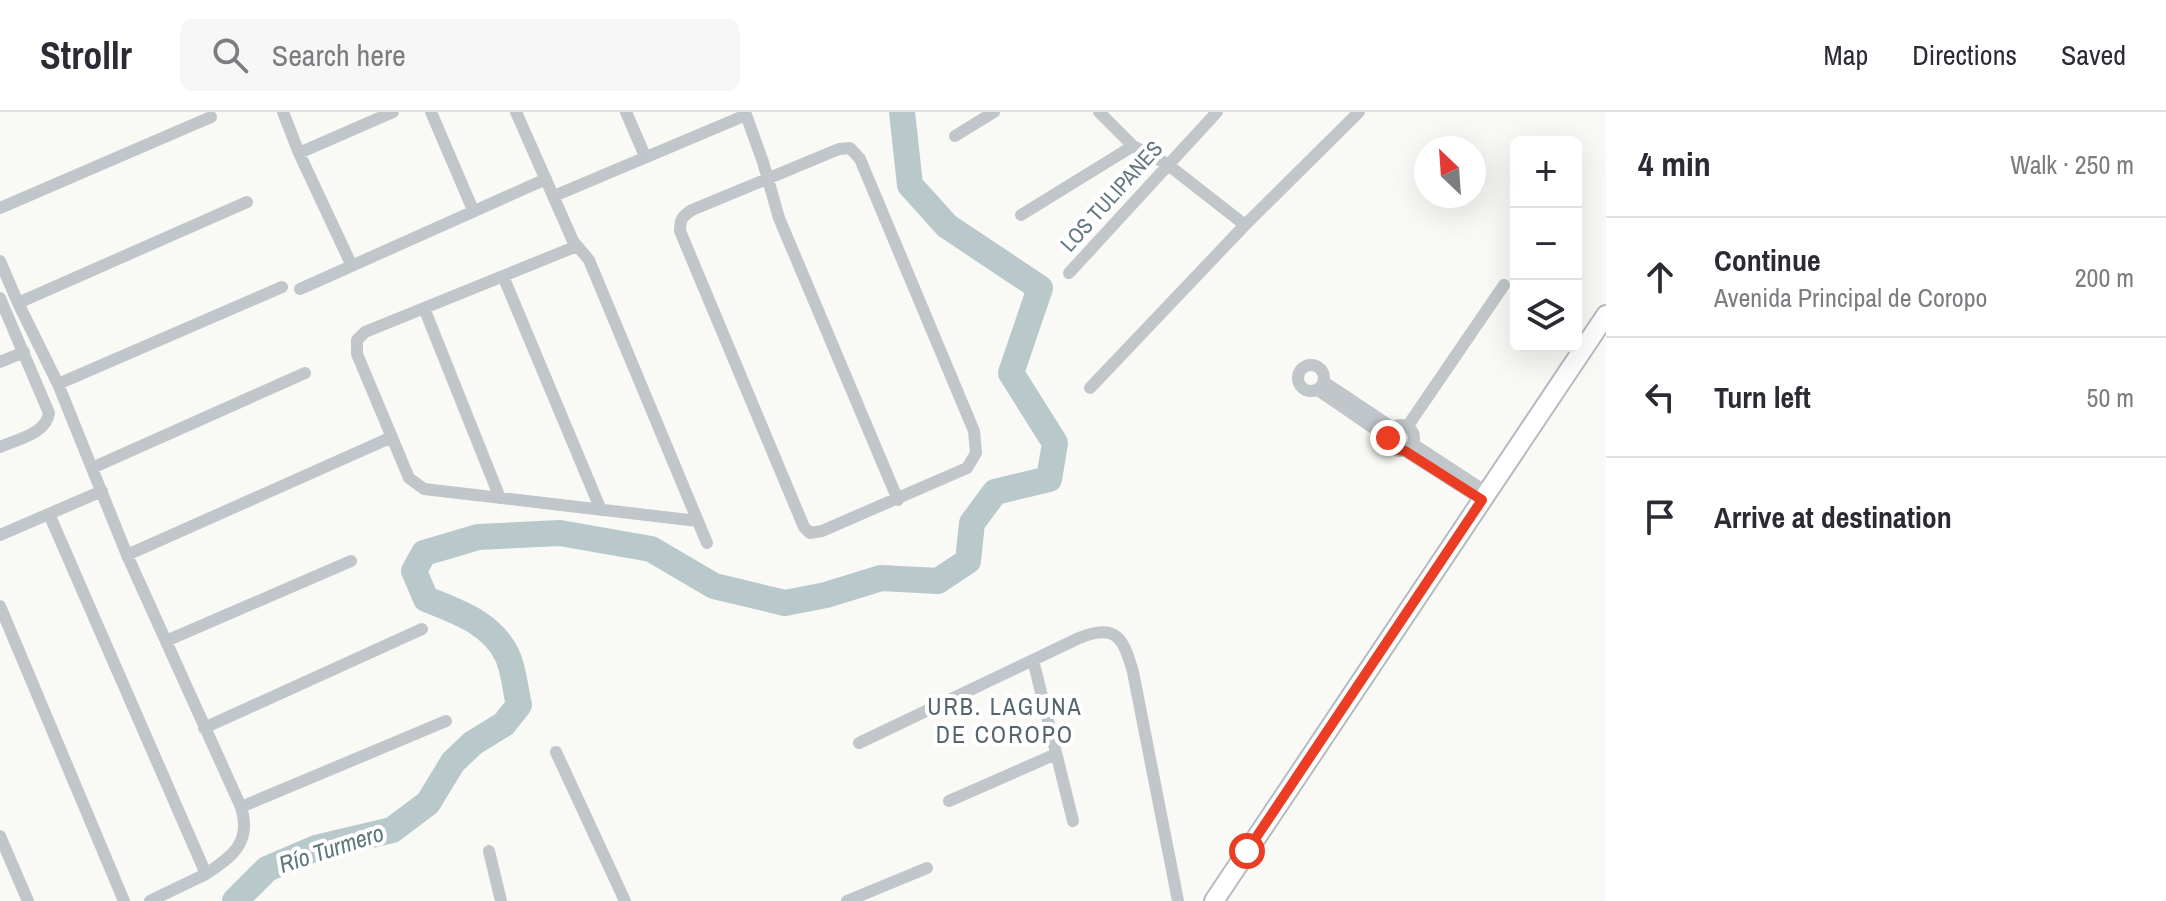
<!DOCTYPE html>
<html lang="en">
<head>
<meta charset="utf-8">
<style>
  :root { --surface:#fff; --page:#f7f7f7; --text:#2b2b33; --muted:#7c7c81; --line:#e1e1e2 }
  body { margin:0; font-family:"Archivo Narrow",sans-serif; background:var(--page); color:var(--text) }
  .controls { position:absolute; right:24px; top:24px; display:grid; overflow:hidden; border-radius:12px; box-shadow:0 8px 32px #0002 }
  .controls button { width:72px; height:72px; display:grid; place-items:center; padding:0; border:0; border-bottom:2px solid var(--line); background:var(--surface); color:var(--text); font:40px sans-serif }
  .compass { position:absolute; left:1414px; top:24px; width:72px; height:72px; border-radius:50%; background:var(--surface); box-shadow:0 8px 32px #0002; rotate:335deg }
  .stop { position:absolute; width:24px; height:24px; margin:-18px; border:6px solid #eb3d24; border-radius:50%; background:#fff }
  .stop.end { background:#eb3d24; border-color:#fff; box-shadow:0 2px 8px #0008 }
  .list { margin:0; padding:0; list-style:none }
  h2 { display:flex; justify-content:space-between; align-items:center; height:104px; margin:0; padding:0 32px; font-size:34px }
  h2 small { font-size:26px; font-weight:400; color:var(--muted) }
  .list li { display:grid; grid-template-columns:52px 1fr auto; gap:24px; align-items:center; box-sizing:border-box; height:120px; padding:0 32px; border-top:2px solid var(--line) }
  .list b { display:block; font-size:30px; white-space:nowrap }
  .list p { margin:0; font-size:26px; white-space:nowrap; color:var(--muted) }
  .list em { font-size:26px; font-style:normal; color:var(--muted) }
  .icon { flex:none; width:44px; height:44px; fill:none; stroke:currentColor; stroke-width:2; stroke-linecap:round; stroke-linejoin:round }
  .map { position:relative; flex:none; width:1606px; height:789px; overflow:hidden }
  header { display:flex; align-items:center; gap:48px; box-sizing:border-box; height:112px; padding:0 40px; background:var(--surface); border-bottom:2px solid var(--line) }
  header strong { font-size:38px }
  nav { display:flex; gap:44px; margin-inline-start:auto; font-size:28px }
  .search { width:560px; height:72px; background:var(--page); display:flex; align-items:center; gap:20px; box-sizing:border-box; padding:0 28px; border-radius:12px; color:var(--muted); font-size:30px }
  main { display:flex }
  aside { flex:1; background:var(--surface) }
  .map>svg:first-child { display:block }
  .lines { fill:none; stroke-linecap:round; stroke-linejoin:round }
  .river { stroke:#b9c8cb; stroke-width:26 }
  .secondary-casing { stroke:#b4bcc0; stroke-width:22 }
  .street { stroke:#c0c6c9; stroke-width:12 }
  .secondary { stroke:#fff; stroke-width:18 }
  .route { stroke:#eb3d24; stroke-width:10 }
  .labels { text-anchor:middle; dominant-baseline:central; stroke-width:8; stroke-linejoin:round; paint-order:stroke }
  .street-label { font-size:22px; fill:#637883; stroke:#fff }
  .neighbourhood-label { font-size:24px; letter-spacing:2px; fill:#55656e; stroke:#fff }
  .water-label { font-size:24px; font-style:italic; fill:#5e787d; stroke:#fff }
</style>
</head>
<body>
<header>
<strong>Strollr</strong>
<div class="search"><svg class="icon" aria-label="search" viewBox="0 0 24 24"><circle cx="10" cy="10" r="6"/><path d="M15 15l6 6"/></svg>Search here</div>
<nav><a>Map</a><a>Directions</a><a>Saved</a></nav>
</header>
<main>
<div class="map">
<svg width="1606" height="789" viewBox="0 0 1606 789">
  <rect width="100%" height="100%" fill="#f9f9f6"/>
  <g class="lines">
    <path class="river" d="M235,789L267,757L316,736L392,718L428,691L453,650L473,631L504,612L519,593C515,577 514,557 507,543C492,511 458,500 426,487L414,459L424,441L478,425L560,421L651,437L714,474L785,491L826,483L881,466L938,469L968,449L972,411L995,380L1049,367L1055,331L1011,261L1040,176L947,114L910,73L902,0"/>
    <g class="secondary-casing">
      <path id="secondary" d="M1214,789L1606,203"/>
    </g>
    <path class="street" d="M283,0L299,41L351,152
      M431,0L473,98
      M516,0L573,129L589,148L707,431
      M626,0L645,44
      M745,0L763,50L779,106L898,388
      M1099,0L1133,34L1167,52L1245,113
      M955,24L994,0
      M850,36L860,47L974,319L976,341L967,356L822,419L810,421L804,415L680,119C680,108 682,104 692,98L839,37Z
      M299,41L393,0
      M554,84L746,3
      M0,96L211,5
      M1021,103L1133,34
      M577,134L365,220L357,228V242L409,366L424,377L698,409
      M0,149L18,191
      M1069,161L1217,0
      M503,164L601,398
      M300,177L546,67
      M0,186L49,301C46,322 18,327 0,335
      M424,196L500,386
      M0,250L24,240
      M1298 266a13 13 0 1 1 26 0a13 13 0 1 1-26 0Z
      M1324,270L1393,316
      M58,272L282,175
      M1090,276L1245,113L1359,0
      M1318,278L1388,326
      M1388 326a13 13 0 1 1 26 0a13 13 0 1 1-26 0Z
      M1407,315L1504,173
      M1413,332L1488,381
      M1405,339L1482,388
      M92,356L305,261
      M49,402L206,762L150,789
      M0,423L102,379
      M127,443L392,325
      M0,494L124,789
      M166,529L351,449
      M1033,548L1073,709
      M204,616L422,517
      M859,631L1079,526C1117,511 1123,526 1133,560L1178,789
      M556,640L625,789
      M949,689L1056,642
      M241,695L446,609
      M0,724L28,789
      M489,739L501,789
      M206,762C233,744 252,730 241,695L127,443L58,272L18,191L247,90
      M847,789L927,756"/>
    <use href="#secondary" class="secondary"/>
  </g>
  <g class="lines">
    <path class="route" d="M1247,739L1482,388L1405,339L1393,337L1388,326"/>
  </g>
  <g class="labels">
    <g class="street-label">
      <text transform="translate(1111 84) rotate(-48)">LOS TULIPANES</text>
    </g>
    <g class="neighbourhood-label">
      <text x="1005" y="594">URB. LAGUNA<tspan x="1005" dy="28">DE COROPO</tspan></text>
    </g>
    <g class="water-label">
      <text transform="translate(331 736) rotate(-18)">Río Turmero</text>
    </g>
  </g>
</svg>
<div class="controls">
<button>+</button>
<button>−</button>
<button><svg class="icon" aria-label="layers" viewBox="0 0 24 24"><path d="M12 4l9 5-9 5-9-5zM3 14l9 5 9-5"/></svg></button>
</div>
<svg class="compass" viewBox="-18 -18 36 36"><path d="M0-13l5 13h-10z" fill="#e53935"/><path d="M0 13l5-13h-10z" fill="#7c7c81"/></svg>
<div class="stop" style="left:1247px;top:739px"></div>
<div class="stop end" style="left:1388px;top:326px"></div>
</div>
<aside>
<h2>4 min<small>Walk · 250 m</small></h2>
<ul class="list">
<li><svg class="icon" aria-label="ahead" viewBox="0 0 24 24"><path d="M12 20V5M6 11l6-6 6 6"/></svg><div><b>Continue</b><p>Avenida Principal de Coropo</p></div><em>200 m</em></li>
<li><svg class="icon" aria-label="left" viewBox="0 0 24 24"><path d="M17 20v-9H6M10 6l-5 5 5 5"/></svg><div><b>Turn left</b></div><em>50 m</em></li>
<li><svg class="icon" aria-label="arrive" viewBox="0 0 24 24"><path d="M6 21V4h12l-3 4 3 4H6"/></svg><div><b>Arrive at destination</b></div></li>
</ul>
</aside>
</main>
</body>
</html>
